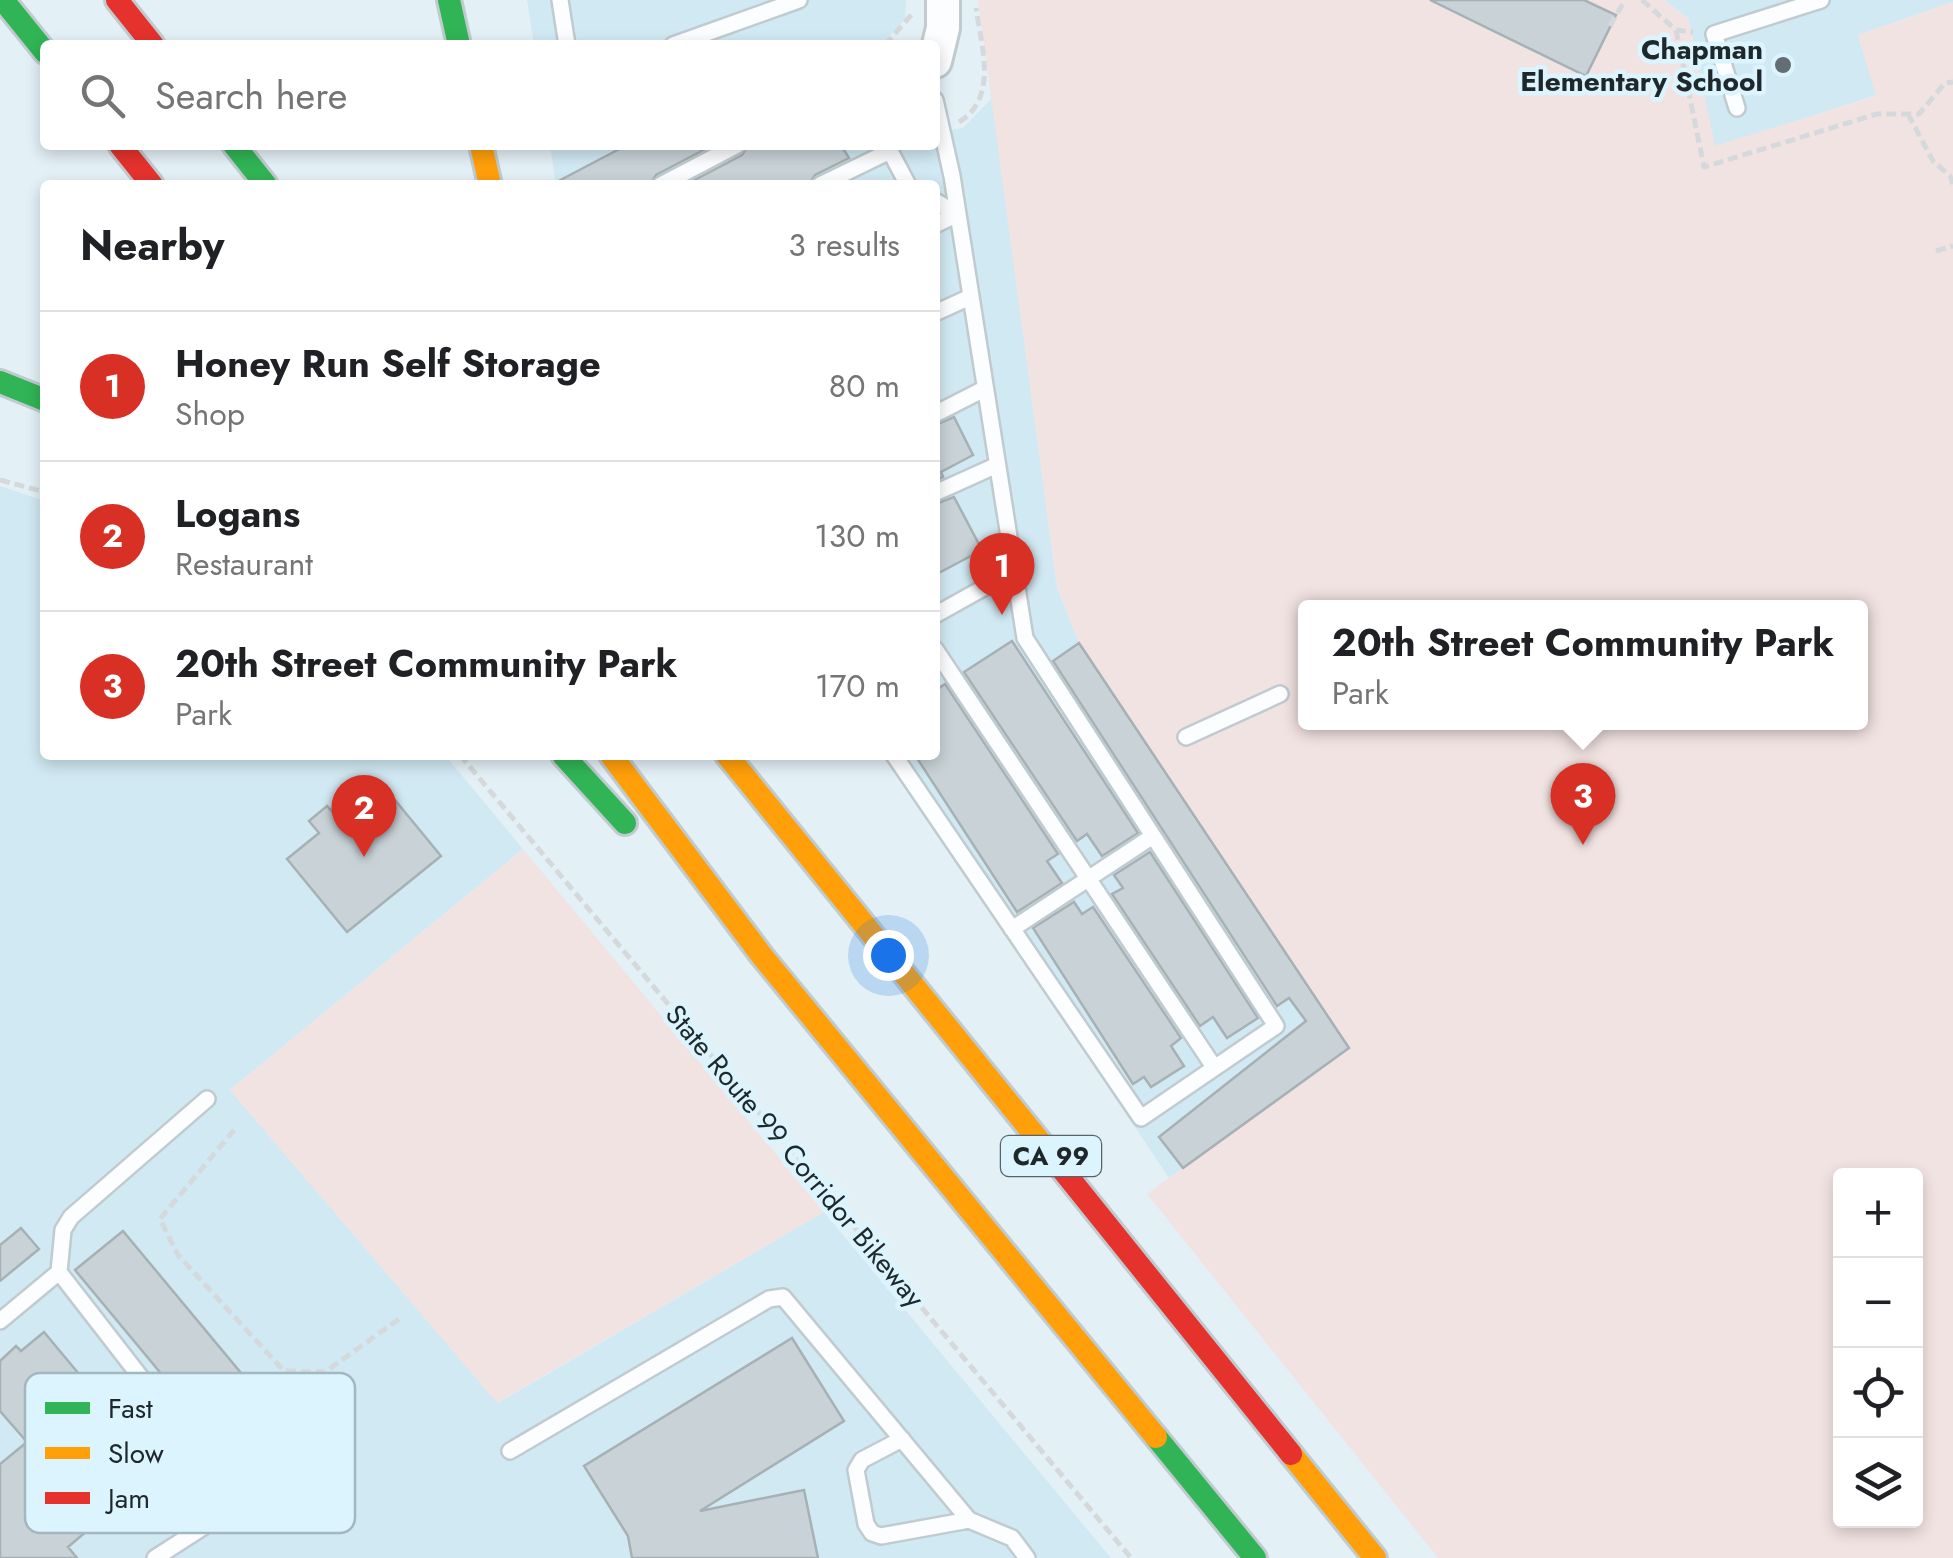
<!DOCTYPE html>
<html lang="en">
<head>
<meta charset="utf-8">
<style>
  :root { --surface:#fff; --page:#f6f6f6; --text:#202124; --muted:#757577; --line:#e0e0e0; --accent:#d93025 }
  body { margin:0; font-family:Jost,sans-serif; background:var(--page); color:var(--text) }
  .controls { position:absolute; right:30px; bottom:30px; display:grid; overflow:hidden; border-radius:10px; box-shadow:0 5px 15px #0003 }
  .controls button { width:90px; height:90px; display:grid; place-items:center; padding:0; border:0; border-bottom:2px solid var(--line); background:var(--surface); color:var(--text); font:50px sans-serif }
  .you { position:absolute; left:888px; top:955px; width:35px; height:35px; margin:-25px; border:8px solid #fff; border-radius:50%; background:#1a73e8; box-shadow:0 0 0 15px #1a73e833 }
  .badge { display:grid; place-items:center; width:65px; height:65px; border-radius:50%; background:var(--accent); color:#fff; font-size:32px; font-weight:700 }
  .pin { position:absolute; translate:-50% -82px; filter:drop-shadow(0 2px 5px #0008) }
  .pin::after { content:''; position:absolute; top:52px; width:35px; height:30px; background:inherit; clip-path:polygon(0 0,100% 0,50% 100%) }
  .popup { position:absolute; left:1298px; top:600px; width:570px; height:130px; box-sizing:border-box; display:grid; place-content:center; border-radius:10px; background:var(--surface); filter:drop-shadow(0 2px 8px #0005); font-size:32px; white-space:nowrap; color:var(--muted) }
  .popup b { font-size:38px; color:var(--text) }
  .popup::after { content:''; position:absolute; left:50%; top:100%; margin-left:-20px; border:20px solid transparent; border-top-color:var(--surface) }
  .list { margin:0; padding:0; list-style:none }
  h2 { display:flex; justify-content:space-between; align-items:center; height:130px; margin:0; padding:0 40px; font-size:42px }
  h2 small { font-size:32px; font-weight:400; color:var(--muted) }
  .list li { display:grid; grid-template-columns:65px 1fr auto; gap:30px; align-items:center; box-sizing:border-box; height:150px; padding:0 40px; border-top:2px solid var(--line) }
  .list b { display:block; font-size:38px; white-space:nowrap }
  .list p { margin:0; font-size:32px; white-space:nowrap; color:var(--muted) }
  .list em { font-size:32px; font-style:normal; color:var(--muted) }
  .icon { flex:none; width:55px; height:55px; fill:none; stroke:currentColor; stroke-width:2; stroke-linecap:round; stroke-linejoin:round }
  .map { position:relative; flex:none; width:1953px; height:1558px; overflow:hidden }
  .search { position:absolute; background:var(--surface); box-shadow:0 5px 15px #0003; left:40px; top:40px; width:900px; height:110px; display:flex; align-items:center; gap:25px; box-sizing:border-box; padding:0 35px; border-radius:10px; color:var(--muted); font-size:38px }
  .panel { position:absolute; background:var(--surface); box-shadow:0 5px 15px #0003; left:40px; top:180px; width:900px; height:580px; border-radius:10px }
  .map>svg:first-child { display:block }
  .built { fill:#d1e9f3 }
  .green { fill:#f1e3e2; fill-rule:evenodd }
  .building { fill:#c8d2d7; stroke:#a6b1b5; stroke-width:2.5 }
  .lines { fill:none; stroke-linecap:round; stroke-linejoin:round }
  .lane-casing { stroke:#c0cbcf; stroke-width:20 }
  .street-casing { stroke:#c0cbcf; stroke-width:38 }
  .fast-casing { stroke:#c0cbcf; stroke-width:28 }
  .slow-casing { stroke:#c0cbcf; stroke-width:28 }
  .jam-casing { stroke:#c0cbcf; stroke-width:28 }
  .path { stroke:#d5d9db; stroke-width:5; stroke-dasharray:10 5; stroke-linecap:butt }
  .lane { stroke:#fbfdfe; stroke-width:15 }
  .street { stroke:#fbfdfe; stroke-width:32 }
  .fast { stroke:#30b455; stroke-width:22 }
  .slow { stroke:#ff9f0a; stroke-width:22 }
  .jam { stroke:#e5322d; stroke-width:22 }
  .poi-dot { fill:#636e72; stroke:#dbf4fe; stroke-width:4 }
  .labels { text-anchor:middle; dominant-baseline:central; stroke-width:9; stroke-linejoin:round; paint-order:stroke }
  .shield { fill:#dbf4fe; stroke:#57656a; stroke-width:2.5 }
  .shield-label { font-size:25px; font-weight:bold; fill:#1e282b }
  .poi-label { font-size:28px; font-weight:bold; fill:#1e282b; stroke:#dbf4fe; text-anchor:end }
  .street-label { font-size:28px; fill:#1e282b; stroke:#dbf4fe }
  .key { fill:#dbf4fe; stroke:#a2b7bf; stroke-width:2.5 }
  .key-label { font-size:28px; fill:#1e282b }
</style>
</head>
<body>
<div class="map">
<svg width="1953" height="1558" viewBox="0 0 1953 1558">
  <rect width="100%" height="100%" fill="#e3f0f6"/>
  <path class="built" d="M527,0H905L906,2L905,19L881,45H534Z
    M1664,0H1953V2L1858,35L1877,95L1715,147L1688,18Z
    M992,98L1057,588L1079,643L1349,1048L1169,1178L886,755H935V185H556L550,145H935V133L963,128Z
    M0,486L45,501V755H445L523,849L230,1090L498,1403L824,1212L1111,1558H0Z"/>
  <path class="green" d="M978,0H1664L1688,18L1715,146L1876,96L1858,35L1953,2V1558H1438L1147,1194L1348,1047L1079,643L1057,587ZM1306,608H1860V722H1306ZM1840,1176H1916V1520H1840Z
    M523,849L824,1212L497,1403L230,1090Z"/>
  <path class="building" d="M1430,0H1584L1616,15L1586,76Z
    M627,145H713L656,175L650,185H551Z
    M748,145H841L849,158L815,175L809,185H685L742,155Z
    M954,417L973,455L941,472L943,477L935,481V425Z
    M954,497L982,550L935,575V504Z
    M1012,641L1138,833L1102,856L1087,834L1077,841L964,672Z
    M1079,643L1349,1048L1183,1168L1159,1137L1306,1021L1289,998L1277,1006L1053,661Z
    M945,684L1058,854L1047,861L1062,883L1017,912L915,755H935V691Z
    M381,783L441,856L347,932L287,859L319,833L309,821L327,806L338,818Z
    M1150,852L1258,1018L1227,1038L1213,1017L1200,1026L1112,894L1123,888L1114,875Z
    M1074,902L1082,914L1093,907L1181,1038L1171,1046L1184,1066L1151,1087L1144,1077L1133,1084L1033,928Z
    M21,1228L39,1249L0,1281V1245Z
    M123,1231L295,1438L247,1477L75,1270Z
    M44,1332L159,1470L68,1547L77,1558H0V1464L27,1442L0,1411V1361L16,1346L21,1351Z
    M792,1338L844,1421L700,1511L804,1490L818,1558H632L628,1536L584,1466Z"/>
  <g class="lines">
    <g class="lane-casing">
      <path id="lane" d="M560,0L567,45
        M673,45L799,0
        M1737,108L1714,34L1821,0
        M661,185L737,145
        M820,185L890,151L908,185
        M935,201L957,214
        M935,225L957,214
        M935,313L970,297
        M935,414L984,389
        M935,493L995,466
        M935,615L1012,572
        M935,649L1214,1067
        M1186,737L1280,694
        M894,755L1141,1118L1276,1026L1025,638L952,176L935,100
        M1012,929L1153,836
        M59,1272L63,1230L71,1217L207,1099
        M0,1321L59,1272L239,1504L155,1558
        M902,1439L862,1460L856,1470L866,1524L872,1533L881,1536L969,1520
        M510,1451L769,1299L783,1297L969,1520L1012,1538L1027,1558"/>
    </g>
    <g class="street-casing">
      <path id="street" d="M935,61L943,28V0"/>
    </g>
    <g class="fast-casing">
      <path id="fast" d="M3,0L45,52
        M449,0L459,45
        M234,145L266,185
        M0,382L45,400
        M563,755L625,823
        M1156,1437L1255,1558"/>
    </g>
    <g class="slow-casing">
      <path id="slow" d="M481,145L490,185
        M611,755L762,956L1156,1437
        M727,755L1045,1148
        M1291,1454L1375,1558"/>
    </g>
    <g class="jam-casing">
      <path id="jam" d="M117,0L153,45
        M120,145L152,185
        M1045,1148L1291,1454"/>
    </g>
    <path class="path" d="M1642,0L1676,30L1693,32
      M1610,26L1625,0
      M1676,30L1704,167L1877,114H1919L1945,83L1953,82
      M885,45L912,14
      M1908,114L1933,161L1950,176L1953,184
      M959,122C999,98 981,45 976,8
      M1936,251L1953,246
      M0,480L45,492
      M460,755L1131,1558
      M234,1130L160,1219L178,1255L284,1371L325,1372L399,1319"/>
    <use href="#lane" class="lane"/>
    <use href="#street" class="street"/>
    <use href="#fast" class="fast"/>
    <use href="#slow" class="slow"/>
    <use href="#jam" class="jam"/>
  </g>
  <circle class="poi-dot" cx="1783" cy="65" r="10"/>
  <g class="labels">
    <rect class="shield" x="1001" y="1136" width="100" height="40" rx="8"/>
    <g class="shield-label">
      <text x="1051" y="1156">CA 99</text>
    </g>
    <g class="poi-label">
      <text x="1763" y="49">Chapman<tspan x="1763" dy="32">Elementary School</tspan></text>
    </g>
    <g class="street-label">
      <text transform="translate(795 1156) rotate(50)">State Route 99 Corridor Bikeway</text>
    </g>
  </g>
  <rect x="25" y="1373" width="330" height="160" rx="15" class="key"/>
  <rect x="45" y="1402" width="45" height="12" fill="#30b455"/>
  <rect x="45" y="1447" width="45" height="12" fill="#ff9f0a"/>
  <rect x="45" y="1492" width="45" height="12" fill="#e5322d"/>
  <g class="key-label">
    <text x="108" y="1418">Fast</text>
    <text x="108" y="1463">Slow</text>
    <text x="108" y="1508">Jam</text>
  </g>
</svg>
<div class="controls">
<button>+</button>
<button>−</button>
<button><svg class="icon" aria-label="locate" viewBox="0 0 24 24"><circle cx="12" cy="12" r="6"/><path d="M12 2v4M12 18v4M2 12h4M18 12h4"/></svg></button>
<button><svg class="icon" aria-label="layers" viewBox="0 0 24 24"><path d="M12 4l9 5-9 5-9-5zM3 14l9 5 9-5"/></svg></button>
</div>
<div class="you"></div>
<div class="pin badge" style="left:1002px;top:615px">1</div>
<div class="pin badge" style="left:364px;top:857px">2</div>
<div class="pin badge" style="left:1583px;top:845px">3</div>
<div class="popup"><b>20th Street Community Park</b>Park</div>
<div class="search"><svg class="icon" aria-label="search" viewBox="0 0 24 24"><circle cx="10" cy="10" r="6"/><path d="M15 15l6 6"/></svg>Search here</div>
<section class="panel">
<h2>Nearby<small>3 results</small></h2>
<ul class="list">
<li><span class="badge">1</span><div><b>Honey Run Self Storage</b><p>Shop</p></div><em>80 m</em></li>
<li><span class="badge">2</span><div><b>Logans</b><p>Restaurant</p></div><em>130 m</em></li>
<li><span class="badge">3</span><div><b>20th Street Community Park</b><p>Park</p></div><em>170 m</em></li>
</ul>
</section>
</div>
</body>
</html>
